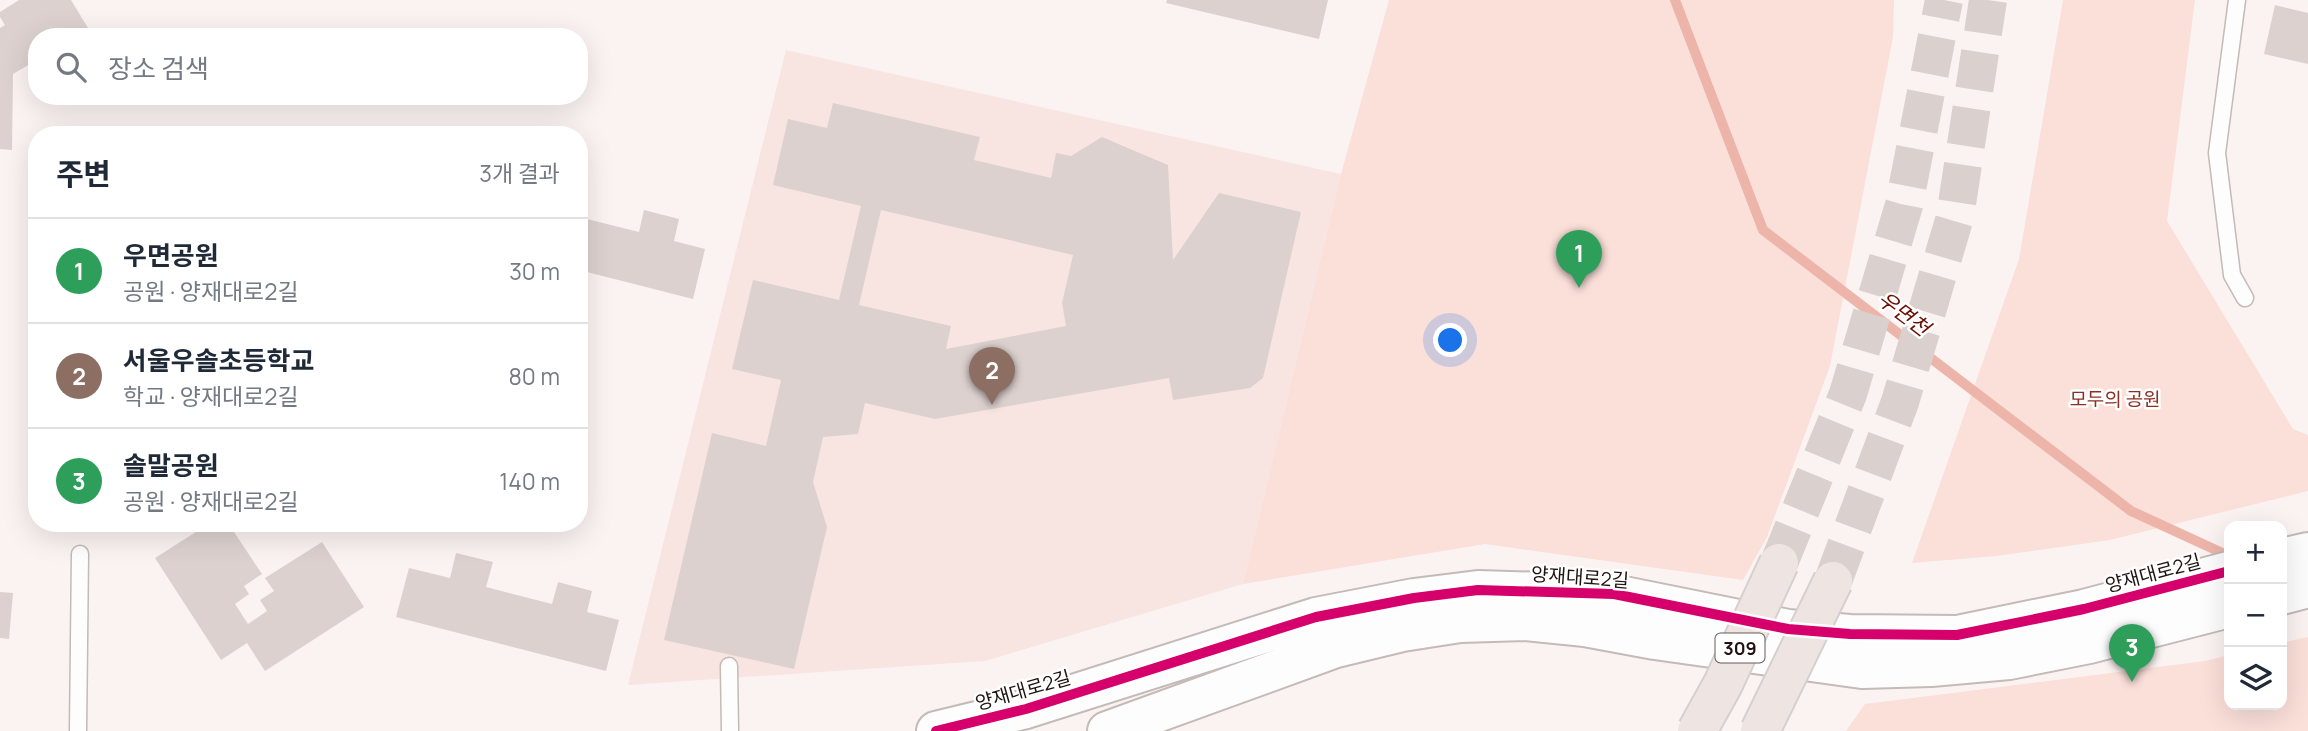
<!DOCTYPE html>
<html lang="ko">
<head>
<meta charset="utf-8">
<style>
  :root { --surface:#fff; --page:#f6f6f7; --text:#1f2937; --muted:#747a83; --line:#e0e1e3; --accent:#6c615f }
  body { margin:0; font-family:Manrope,"Noto Sans KR",sans-serif; background:var(--page); color:var(--text) }
  .controls { position:absolute; right:21px; bottom:21px; display:grid; overflow:hidden; border-radius:14px; box-shadow:0 7px 28px #0002 }
  .controls button { width:63px; height:63px; display:grid; place-items:center; padding:0; border:0; border-bottom:2px solid var(--line); background:var(--surface); color:var(--text); font:35px sans-serif }
  .you { position:absolute; left:1451px; top:341px; width:24px; height:24px; margin:-18px; border:5px solid #fff; border-radius:50%; background:#1a73e8; box-shadow:0 0 0 10px #1a73e833 }
  .badge { display:grid; place-items:center; width:46px; height:46px; border-radius:50%; background:var(--accent); color:#fff; font-size:23px; font-weight:700 }
  .pin { position:absolute; translate:-50% -58px; filter:drop-shadow(0 2px 4px #0008) }
  .pin::after { content:''; position:absolute; top:37px; width:24px; height:21px; background:inherit; clip-path:polygon(0 0,100% 0,50% 100%) }
  .list { margin:0; padding:0; list-style:none }
  h2 { display:flex; justify-content:space-between; align-items:center; height:91px; margin:0; padding:0 28px; font-size:30px }
  h2 small { font-size:23px; font-weight:400; color:var(--muted) }
  .list li { display:grid; grid-template-columns:46px 1fr auto; gap:21px; align-items:center; box-sizing:border-box; height:105px; padding:0 28px; border-top:2px solid var(--line) }
  .list b { display:block; font-size:26px; white-space:nowrap }
  .list p { margin:0; font-size:23px; white-space:nowrap; color:var(--muted) }
  .list em { font-size:23px; font-style:normal; color:var(--muted) }
  .icon { flex:none; width:38px; height:38px; fill:none; stroke:currentColor; stroke-width:2; stroke-linecap:round; stroke-linejoin:round }
  .map { position:relative; flex:none; width:2308px; height:731px; overflow:hidden }
  .search { position:absolute; background:var(--surface); box-shadow:0 7px 28px #0002; left:28px; top:28px; width:560px; height:77px; display:flex; align-items:center; gap:18px; box-sizing:border-box; padding:0 24px; border-radius:28px; color:var(--muted); font-size:26px }
  .panel { position:absolute; background:var(--surface); box-shadow:0 7px 28px #0002; left:28px; top:126px; width:560px; height:406px; border-radius:28px }
  .map>svg:first-child { display:block }
  .built { fill:#f8e5e1 }
  .green { fill:#fbdfd9 }
  .lines { fill:none; stroke-linecap:round; stroke-linejoin:round }
  .stream { stroke:#edb5aa; stroke-width:10 }
  .building { fill:#dcd1cf; fill-rule:evenodd }
  .trunk-tunnel { stroke:#dad1cf; stroke-width:38; stroke-dasharray:38 19; stroke-linecap:butt }
  .service-casing { stroke:#c4bab8; stroke-width:19 }
  .tertiary-casing { stroke:#c4bab8; stroke-width:42 }
  .service { stroke:#fefdfd; stroke-width:16 }
  .tertiary { stroke:#fefdfd; stroke-width:38 }
  .trunk-bridge-casing { stroke:#d5d0cf; stroke-width:42; stroke-linecap:butt }
  .trunk-bridge { stroke:#eee5e3; stroke-width:38 }
  .cycleway-casing { stroke:#fff; stroke-width:15 }
  .cycleway { stroke:#d6006c; stroke-width:10 }
  .labels { text-anchor:middle; dominant-baseline:central; stroke-width:5; stroke-linejoin:round; paint-order:stroke }
  .shield { fill:#fff; stroke:#625a58; stroke-width:2 }
  .shield-label { font-size:18px; font-weight:bold; fill:#1f1311 }
  .park-label { font-size:19px; fill:#8b3022; stroke:#fff }
  .street-label { font-size:19px; fill:#1f1311; stroke:#fff }
  .water-label { font-size:21px; font-style:italic; fill:#6a0e02; stroke:#fff }
</style>
</head>
<body>
<div class="map">
<svg width="2308" height="731" viewBox="0 0 2308 731">
  <rect width="100%" height="100%" fill="#fbf3f1"/>
  <path class="built" d="M786,50L1341,174L1243,584L985,661L628,685Z"/>
  <path class="green" d="M1389,0H1894L1893,37L1830,366L1767,537L1743,580L1485,544L1243,584L1341,174Z
    M2063,0H2195L2167,221L2293,429L2308,435V491L2110,540L1996,556L1912,563L2019,259Z
    M2308,637V731H1846L1865,704L2205,661L2229,655V705H2282V643Z"/>
  <g class="lines">
    <path class="stream" d="M1675,0L1763,230L2131,511L2229,556"/>
  </g>
  <path class="building" d="M19,0H71L88,28L74,37H37V60L13,74L12,150L0,149V28L5,25L0,17V12Z
    M1167,0H1328L1319,39L1166,3Z
    M2275,5L2308,13V64L2264,54Z
    M833,103L980,137L974,160L1051,178L1056,153L1071,156L1102,137L1168,165L1173,260L1219,193L1301,212L1263,378L1250,388L1173,400L1169,378L935,419L865,403L858,434L823,437L813,482L827,527L794,669L664,640L712,433L766,446L781,380L732,369L753,280L839,300L861,206L773,185L788,119L827,128ZM881,210L1073,255L1062,303L1066,326L946,349L951,326L859,305Z
    M644,210L679,219L674,241L705,249L693,299L579,270V217L639,232Z
    M210,523H228L262,574L244,586L249,594L235,604L248,624L267,611L260,600L274,591L265,578L322,542L364,607L265,671L247,643L221,660L155,558Z
    M456,553L493,562L486,587L552,604L558,582L592,591L587,612L619,620L606,671L396,617L409,568L450,578Z
    M0,592L13,593L9,639L0,638Z"/>
  <g class="lines">
    <path class="trunk-tunnel" d="M1779,563L1848,394L1904,205L1944,0
      M1833,581L1900,402L1955,217L1988,0"/>
    <g class="service-casing">
      <path id="service" d="M2237,0L2217,153L2232,275L2245,298
        M729,666L730,731
        M78,731L80,554"/>
    </g>
    <g class="tertiary-casing">
      <path id="tertiary" d="M2282,558L2308,552
        M2282,595L2308,588
        M936,731L1026,709L1316,617L1414,598L1478,590L1614,594L1788,629L1850,634L1957,635L2084,609L2229,571
        M1107,731L1336,648L1402,632L1460,623L1525,621L1585,627L1655,640L1862,669L1931,667L2009,660L2089,644L2229,608"/>
    </g>
    <use href="#service" class="service"/>
    <use href="#tertiary" class="tertiary"/>
    <g class="trunk-bridge-casing">
      <path id="trunk-bridge" d="M1697,731L1723,684L1779,563
        M1760,731L1833,581"/>
    </g>
    <use href="#trunk-bridge" class="trunk-bridge"/>
    <g class="cycleway-casing">
      <path id="cycleway" d="M936,731L1026,709L1316,617L1414,598L1478,590L1614,594L1788,629L1850,634L1957,635L2084,609L2229,571"/>
    </g>
    <use href="#cycleway" class="cycleway"/>
  </g>
  <g class="labels">
    <rect class="shield" x="1715.5" y="633.5" width="49" height="29" rx="5"/>
    <g class="shield-label">
      <text x="1740" y="648">309</text>
    </g>
    <g class="park-label">
      <text x="2115" y="399">모두의 공원</text>
    </g>
    <g class="street-label">
      <text transform="translate(2153 573) rotate(-15)">양재대로2길</text>
      <text transform="translate(1580 577) rotate(4)">양재대로2길</text>
      <text transform="translate(1023 690) rotate(-16)">양재대로2길</text>
    </g>
    <g class="water-label">
      <text transform="translate(1904 313) rotate(37)">우면천</text>
    </g>
  </g>
</svg>
<div class="controls">
<button>+</button>
<button>−</button>
<button><svg class="icon" aria-label="layers" viewBox="0 0 24 24"><path d="M12 4l9 5-9 5-9-5zM3 14l9 5 9-5"/></svg></button>
</div>
<div class="you"></div>
<div class="pin badge" style="left:1579px;top:288px;background:#2e9e5b">1</div>
<div class="pin badge" style="left:992px;top:405px;background:#8d6e63">2</div>
<div class="pin badge" style="left:2132px;top:682px;background:#2e9e5b">3</div>
<div class="search"><svg class="icon" aria-label="search" viewBox="0 0 24 24"><circle cx="10" cy="10" r="6"/><path d="M15 15l6 6"/></svg>장소 검색</div>
<section class="panel">
<h2>주변<small>3개 결과</small></h2>
<ul class="list">
<li><span class="badge" style="background:#2e9e5b">1</span><div><b>우면공원</b><p>공원 · 양재대로2길</p></div><em>30 m</em></li>
<li><span class="badge" style="background:#8d6e63">2</span><div><b>서울우솔초등학교</b><p>학교 · 양재대로2길</p></div><em>80 m</em></li>
<li><span class="badge" style="background:#2e9e5b">3</span><div><b>솔말공원</b><p>공원 · 양재대로2길</p></div><em>140 m</em></li>
</ul>
</section>
</div>
</body>
</html>
